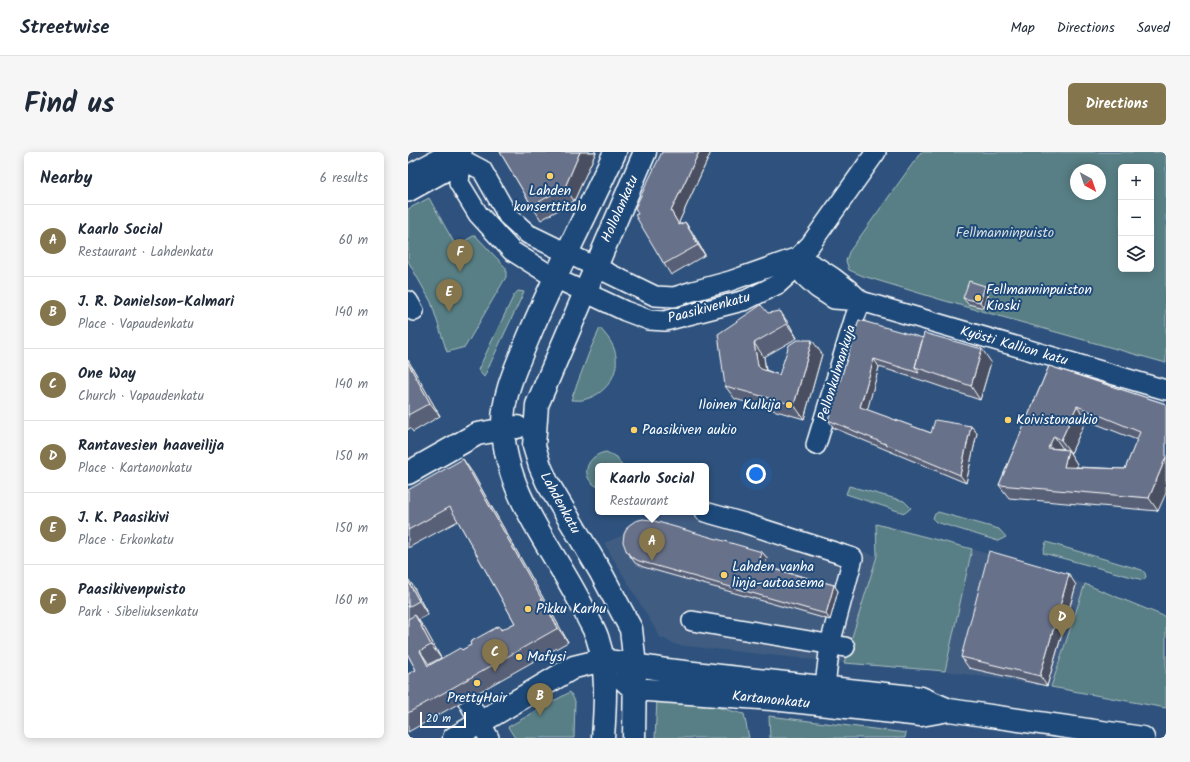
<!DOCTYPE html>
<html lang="en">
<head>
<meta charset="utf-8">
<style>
  :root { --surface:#fff; --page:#f6f6f7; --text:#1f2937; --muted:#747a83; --line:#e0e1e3; --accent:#84754c }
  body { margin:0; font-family:Kalam,sans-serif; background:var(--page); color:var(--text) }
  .controls { position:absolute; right:12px; top:12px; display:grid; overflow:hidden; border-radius:6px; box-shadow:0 2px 10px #0003 }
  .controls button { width:36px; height:36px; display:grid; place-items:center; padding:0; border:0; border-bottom:1px solid var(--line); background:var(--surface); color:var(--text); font:20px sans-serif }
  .compass { position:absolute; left:662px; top:12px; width:36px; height:36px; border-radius:50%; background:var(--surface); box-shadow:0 2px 10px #0003; rotate:140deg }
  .scale { position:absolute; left:12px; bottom:10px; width:46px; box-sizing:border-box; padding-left:4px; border:2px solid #fff; border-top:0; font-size:11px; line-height:14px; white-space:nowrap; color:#fff; -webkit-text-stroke:3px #1f4a7a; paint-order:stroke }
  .you { position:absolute; left:348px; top:322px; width:14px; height:14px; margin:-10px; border:3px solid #fff; border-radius:50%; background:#1a73e8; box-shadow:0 0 0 6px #1a73e833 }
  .badge { display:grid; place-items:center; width:26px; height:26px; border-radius:50%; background:var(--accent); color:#fff; font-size:13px; font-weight:700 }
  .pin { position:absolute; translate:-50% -33px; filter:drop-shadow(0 1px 2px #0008) }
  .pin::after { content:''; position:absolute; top:21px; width:14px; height:12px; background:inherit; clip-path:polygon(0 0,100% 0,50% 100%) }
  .popup { position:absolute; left:187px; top:311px; width:114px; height:52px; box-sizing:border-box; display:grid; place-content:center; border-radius:6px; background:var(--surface); filter:drop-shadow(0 1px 3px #0005); font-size:13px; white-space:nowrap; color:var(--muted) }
  .popup b { font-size:15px; color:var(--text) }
  .popup::after { content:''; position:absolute; left:50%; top:100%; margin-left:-8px; border:8px solid transparent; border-top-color:var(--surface) }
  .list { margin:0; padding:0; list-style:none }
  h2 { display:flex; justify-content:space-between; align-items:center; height:52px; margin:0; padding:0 16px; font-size:17px }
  h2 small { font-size:13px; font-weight:400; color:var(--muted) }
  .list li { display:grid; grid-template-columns:26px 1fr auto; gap:12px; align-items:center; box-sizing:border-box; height:72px; padding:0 16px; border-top:1px solid var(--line) }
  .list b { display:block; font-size:15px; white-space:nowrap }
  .list p { margin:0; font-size:13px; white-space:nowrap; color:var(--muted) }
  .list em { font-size:13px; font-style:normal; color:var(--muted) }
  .icon { flex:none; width:22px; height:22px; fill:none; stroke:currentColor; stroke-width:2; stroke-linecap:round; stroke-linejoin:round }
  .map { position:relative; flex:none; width:758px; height:586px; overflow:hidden; border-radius:6px }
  header { display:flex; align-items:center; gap:24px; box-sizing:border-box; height:56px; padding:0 20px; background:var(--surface); border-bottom:1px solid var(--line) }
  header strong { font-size:19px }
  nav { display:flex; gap:22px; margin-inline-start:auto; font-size:14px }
  .intro { display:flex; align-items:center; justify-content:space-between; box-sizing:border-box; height:96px; padding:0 24px }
  h1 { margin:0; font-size:28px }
  .button { padding:10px 18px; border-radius:6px; background:var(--accent); color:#fff; font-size:14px; font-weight:700 }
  main { display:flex; gap:24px; padding:0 24px }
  aside { flex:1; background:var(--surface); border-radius:6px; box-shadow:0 2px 10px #0003 }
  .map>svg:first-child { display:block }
  .built { fill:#3f5b81 }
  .green { fill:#597f85; stroke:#acbfc2; fill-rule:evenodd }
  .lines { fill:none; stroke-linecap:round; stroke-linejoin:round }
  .minor-casing { stroke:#fff; stroke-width:22 }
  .major-casing { stroke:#fff; stroke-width:25 }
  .minor { stroke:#1f4a7a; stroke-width:19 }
  .major { stroke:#1f4a7a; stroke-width:22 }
  .wall { fill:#596177; stroke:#fff; fill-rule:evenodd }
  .shaded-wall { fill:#494f61; stroke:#fff }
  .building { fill:#68718a; stroke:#fff; fill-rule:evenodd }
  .poi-dot { fill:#ffd166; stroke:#1f4a7a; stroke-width:1.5 }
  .labels { text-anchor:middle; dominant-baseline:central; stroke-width:4; stroke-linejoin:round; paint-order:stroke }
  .poi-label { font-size:14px; fill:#fff; stroke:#1f4a7a; text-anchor:start }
  .street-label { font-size:14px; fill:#fff; stroke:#1f4a7a }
  .park-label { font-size:14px; fill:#d6dfe0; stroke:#1f4a7a }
</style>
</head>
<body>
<header>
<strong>Streetwise</strong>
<nav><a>Map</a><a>Directions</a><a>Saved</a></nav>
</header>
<div class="intro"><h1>Find us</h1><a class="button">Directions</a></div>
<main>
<aside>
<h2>Nearby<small>6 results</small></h2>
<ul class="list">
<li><span class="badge">A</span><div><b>Kaarlo Social</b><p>Restaurant · Lahdenkatu</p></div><em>60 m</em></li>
<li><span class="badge">B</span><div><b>J. R. Danielson-Kalmari</b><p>Place · Vapaudenkatu</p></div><em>140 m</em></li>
<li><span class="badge">C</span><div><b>One Way</b><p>Church · Vapaudenkatu</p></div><em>140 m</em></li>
<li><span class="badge">D</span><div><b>Rantavesien haaveilija</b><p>Place · Kartanonkatu</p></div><em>150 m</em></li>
<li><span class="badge">E</span><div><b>J. K. Paasikivi</b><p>Place · Erkonkatu</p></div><em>150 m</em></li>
<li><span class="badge">F</span><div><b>Paasikivenpuisto</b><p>Park · Sibeliuksenkatu</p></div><em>160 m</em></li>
</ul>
</aside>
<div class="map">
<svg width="758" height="586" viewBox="0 0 758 586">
  <rect width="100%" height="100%" fill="#2e527d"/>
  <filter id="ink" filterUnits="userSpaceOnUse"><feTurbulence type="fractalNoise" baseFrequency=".025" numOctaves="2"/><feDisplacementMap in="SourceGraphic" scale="8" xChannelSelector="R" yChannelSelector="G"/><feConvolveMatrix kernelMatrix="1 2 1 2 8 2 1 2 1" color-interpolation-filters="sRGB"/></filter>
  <g filter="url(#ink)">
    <path class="built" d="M298,349L469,404L436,511L268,493L252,485L196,391L220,381L230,373L249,368L255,360H298Z
      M564,397L677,432L643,535L537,519Z"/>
    <path class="green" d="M513,0H758V211L534,148L455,124L441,118L438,109L441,100ZM713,15H743V117H713ZM668,18H692V42H668Z
      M21,46L48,94L67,83L98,116V125L57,195L39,200L23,150L0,109V57Z
      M110,139L116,140L76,225L70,218L106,143Z
      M192,176C196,181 202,187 205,194C215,216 201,241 178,247C174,249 168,248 163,248L182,198Z
      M198,300L209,305L214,314H190V335C170,325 179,303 198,300Z
      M441,334L496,349L503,356L497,361L493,360L438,342Z
      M530,360L591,377L598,385L590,389L528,370L525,367L526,363Z
      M468,372L564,397L537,519L436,511L469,404Z
      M638,390L734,418L737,421L738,425L735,428L635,401Z
      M677,432L758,465V556L643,535Z
      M162,540L167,549L166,586H107L100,575Z
      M273,546L336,562L341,586H247L249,548Z
      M361,564L498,581L497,586H362Z"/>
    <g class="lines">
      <g class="minor-casing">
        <path id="minor" d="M54,0L51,31L70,62L104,99L147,126L217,159L241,168L257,169L338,148L370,132L381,122L390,105L402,93L468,0
          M0,23L32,6L53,7L74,18L100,64L120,82L247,144L266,145L285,139L322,129L390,105
          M0,40L38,19L53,7
          M390,105L396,124L409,136L426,147L453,149L758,238
          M390,105C413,116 435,131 453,149
          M0,149L6,159
          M408,293L447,165L453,149
          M297,360L336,371L445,406L422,492L415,550
          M284,469L437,495
          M59,547L81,586"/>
      </g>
      <g class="major-casing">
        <path id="major" d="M0,321L69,282L109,275
          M216,528L226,537L364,547L513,563L541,558
          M46,586L166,515L195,508L259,518L513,546L541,558L735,586
          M195,586C197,555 200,518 190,488C188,479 182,471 178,462C150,402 97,345 95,275C94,243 109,213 121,184C147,122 179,62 207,0
          M226,586L227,514L223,477L192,419L139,330L132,314L126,294L129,253L237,0"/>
      </g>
      <use href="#minor" class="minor"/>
      <use href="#major" class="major"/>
    </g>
    <path class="wall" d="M92,0H188L166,49L133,68L124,54Z
      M254,0H303L271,70L272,73L277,70L284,80L297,103L263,123L256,112L230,62Z
      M581,140L576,156L560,152L555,146Z
      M360,161L381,172L389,186L356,205L358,218L371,223L414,202L396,267L327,247L317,234Z
      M451,168L583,210L572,248L516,229L471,215L459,258L523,281L563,274L569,281L558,331L426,276L420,268Z
      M0,208L32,264L5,280L2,276L0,278Z
      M641,214L758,252L750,359L601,346L591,333ZM678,268L729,288L717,317L669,315V312L662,301H663Z
      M64,320L160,490L0,580V522L8,518L0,503V427L5,434L20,463L10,468L17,477L33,506L21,512L22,513L54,498L63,493L91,474L94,478L107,471L50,369L0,396V338Z
      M218,398L354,400L359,406L356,414L426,433L430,439L422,468L235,415L227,411Z
      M668,433L639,534L561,516L553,505Z"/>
    <path class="shaded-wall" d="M172,0H188L166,49L157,35Z
      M291,0H303L271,70L279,84L271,73L263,59Z
      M277,70L284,80L297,103L290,93Z
      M577,134L581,140L576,156L572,150Z
      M372,159L381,172L389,186L379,172Z
      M404,188L414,202L396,267L386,253Z
      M346,191L356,205L359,228L350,214Z
      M574,197L583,210L572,248L563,234Z
      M466,207L471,215L458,263L452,255Z
      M0,208L32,264L22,251L0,211Z
      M669,254L678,268L663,301L653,288Z
      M563,274L569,281L558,331L552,323Z
      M646,284L655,297L640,296Z
      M660,298L669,312L665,328L656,315Z
      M758,305V341L750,359L741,346Z
      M55,307L64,320L160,490L150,476Z
      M354,400L359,406L355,419L350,413Z
      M661,422L668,433L639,534L632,524Z
      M0,427L5,434L20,463L11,449L0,429Z
      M426,433L430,439L422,468L418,462Z
      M7,463L17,477L33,506L23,493Z
      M12,499L21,512L30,527L20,514Z"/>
    <path class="building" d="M92,0H172L157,35L124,54Z
      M254,0H291L263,59L271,73L277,70L290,93L256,112L227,63L230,62L227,56Z
      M561,129L577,134L572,150L555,146Z
      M353,153L360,161L372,159L379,172L346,191L350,214L353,217L371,223L381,193L389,188H404L386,253L317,234L310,182Z
      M451,168L515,186L507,215L511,221L466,207L452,255L523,281L527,268L563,274L552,323L420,268Z
      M516,181L574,197L563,234L507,215Z
      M0,211L22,251L0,263Z
      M641,214L758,252V305L741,346L591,333ZM669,254L732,280L717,317L656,315L660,298L640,296L646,284L653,288Z
      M55,307L150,476L0,561V522L8,518L0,503V467L7,463L23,493L12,499L20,514L52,496L54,498L63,493L62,490L91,474L93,478L107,471L42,355L0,378V338Z
      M235,367L243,368L354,400L350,413L426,433L418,462L231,409L223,405L218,398L215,390L216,382L220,374L227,369Z
      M581,399L661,422L632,524L553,505Z
      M0,429L11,449L0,455Z"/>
  </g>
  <g class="poi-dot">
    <circle cx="142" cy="24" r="4"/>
    <circle cx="570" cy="146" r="4"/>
    <circle cx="381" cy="253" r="4"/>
    <circle cx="600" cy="268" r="4"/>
    <circle cx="226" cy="278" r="4"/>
    <circle cx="316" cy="423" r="4"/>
    <circle cx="120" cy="457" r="4"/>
    <circle cx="111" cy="505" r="4"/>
    <circle cx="69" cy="531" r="4"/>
  </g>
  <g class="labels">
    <g class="poi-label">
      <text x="142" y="39" text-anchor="middle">Lahden<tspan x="142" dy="16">konserttitalo</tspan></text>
      <text x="578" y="138">Fellmanninpuiston<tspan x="578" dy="16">Kioski</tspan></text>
      <text x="373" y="253" text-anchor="end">Iloinen Kulkija</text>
      <text x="608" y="268">Koivistonaukio</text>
      <text x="234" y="278">Paasikiven aukio</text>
      <text x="324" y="415">Lahden vanha<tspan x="324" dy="16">linja-autoasema</tspan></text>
      <text x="128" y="457">Pikku Karhu</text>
      <text x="119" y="505">Mafysi</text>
      <text x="69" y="546" text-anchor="middle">PrettyHair</text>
    </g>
    <g class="street-label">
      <text transform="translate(212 57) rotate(-66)">Hollolankatu</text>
      <text transform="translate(301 156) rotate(-15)">Paasikivenkatu</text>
      <text transform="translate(606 194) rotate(16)">Kyösti Kallion katu</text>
      <text transform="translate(429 221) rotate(-73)">Pellonkulmankuja</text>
      <text transform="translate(152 351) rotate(61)">Lahdenkatu</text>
      <text transform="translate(363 548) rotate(6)">Kartanonkatu</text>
    </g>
    <g class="park-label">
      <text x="597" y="81">Fellmanninpuisto</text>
    </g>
  </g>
</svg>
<div class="controls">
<button>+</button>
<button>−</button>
<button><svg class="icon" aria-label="layers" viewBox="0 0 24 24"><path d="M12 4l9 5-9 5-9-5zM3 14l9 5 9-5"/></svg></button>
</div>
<svg class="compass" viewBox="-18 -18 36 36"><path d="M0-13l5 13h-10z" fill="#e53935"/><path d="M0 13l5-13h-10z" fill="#747a83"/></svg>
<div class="scale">20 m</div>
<div class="you"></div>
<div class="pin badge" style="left:244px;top:409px">A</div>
<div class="popup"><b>Kaarlo Social</b>Restaurant</div>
<div class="pin badge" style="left:132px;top:564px">B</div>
<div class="pin badge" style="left:87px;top:520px">C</div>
<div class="pin badge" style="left:654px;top:485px">D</div>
<div class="pin badge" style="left:41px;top:160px">E</div>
<div class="pin badge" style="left:52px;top:120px">F</div>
</div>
</main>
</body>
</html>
